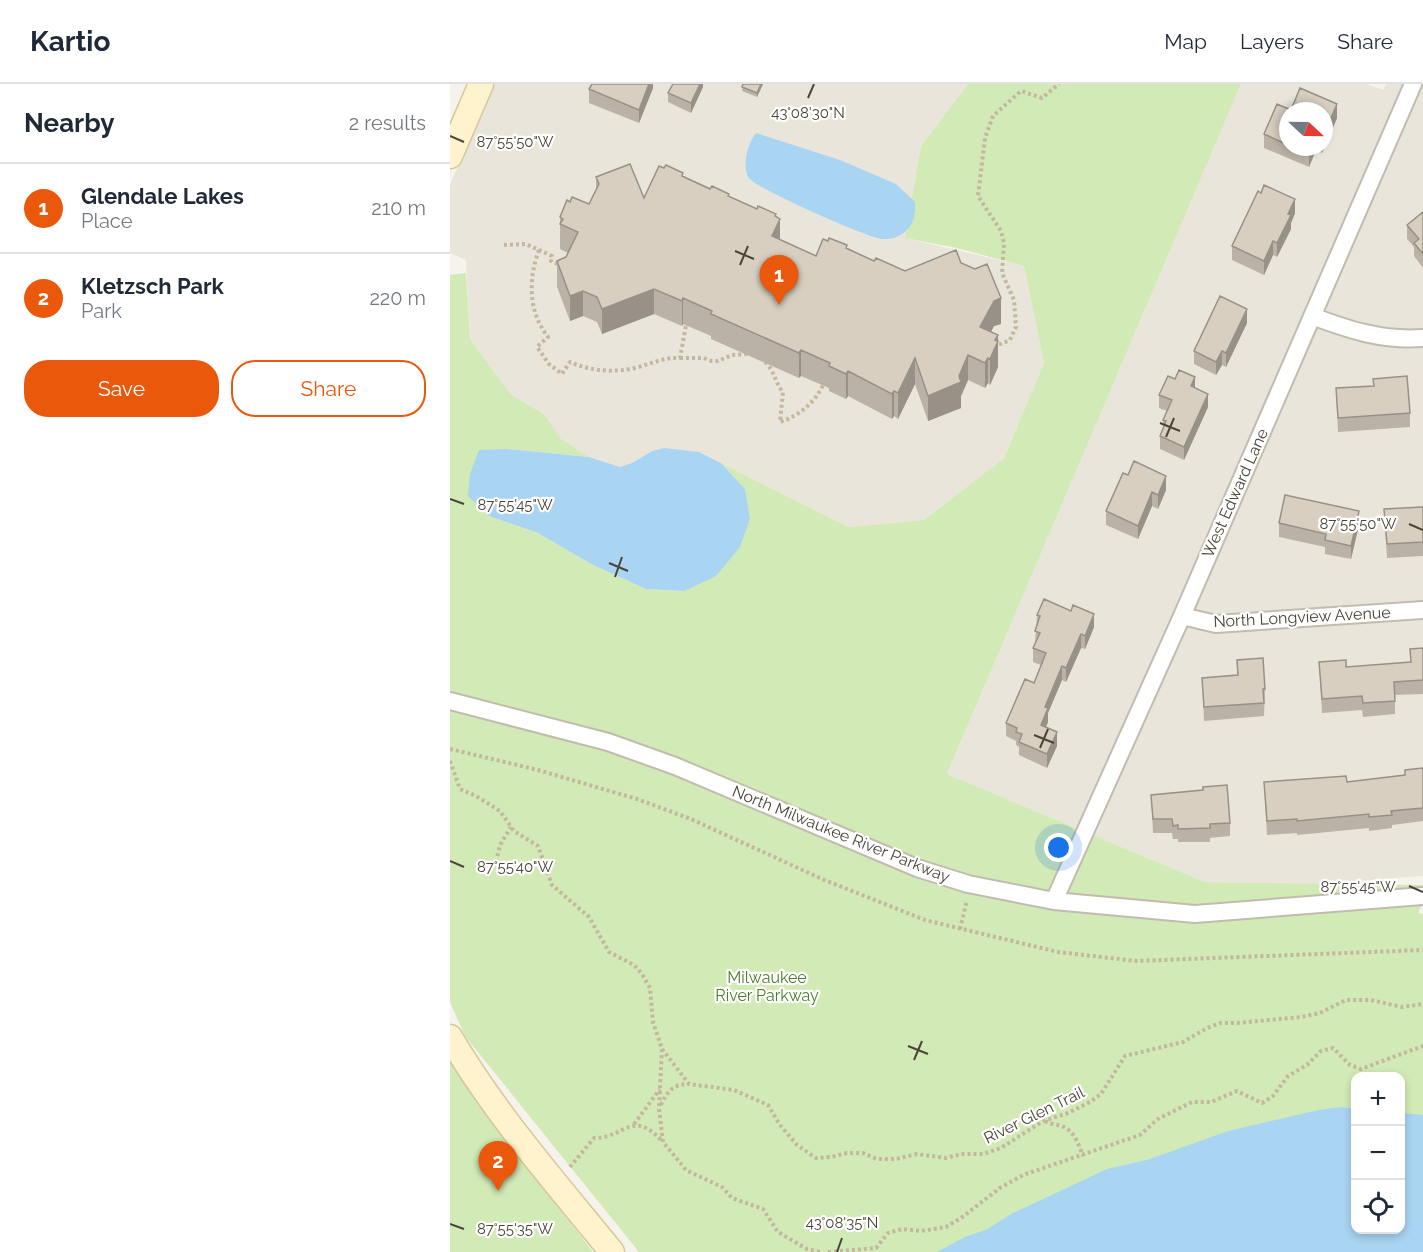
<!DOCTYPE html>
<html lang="en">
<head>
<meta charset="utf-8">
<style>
  :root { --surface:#fff; --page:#f2f2f3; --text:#1f2937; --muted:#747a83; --line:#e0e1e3; --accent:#ea580c }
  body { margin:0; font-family:Raleway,sans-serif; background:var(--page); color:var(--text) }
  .controls { position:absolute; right:18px; bottom:18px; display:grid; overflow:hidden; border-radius:12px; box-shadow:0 3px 9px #0003 }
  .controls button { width:54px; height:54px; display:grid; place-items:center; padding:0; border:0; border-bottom:2px solid var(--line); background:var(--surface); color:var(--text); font:30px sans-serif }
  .compass { position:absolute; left:829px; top:18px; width:54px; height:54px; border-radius:50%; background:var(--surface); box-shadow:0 3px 9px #0003; rotate:112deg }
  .you { position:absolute; left:609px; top:764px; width:21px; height:21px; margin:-15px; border:4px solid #fff; border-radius:50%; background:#1a73e8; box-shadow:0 0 0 9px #1a73e833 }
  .badge { display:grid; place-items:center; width:39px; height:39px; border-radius:50%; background:var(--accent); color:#fff; font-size:20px; font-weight:700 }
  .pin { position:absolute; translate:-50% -50px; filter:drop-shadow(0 2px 3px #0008) }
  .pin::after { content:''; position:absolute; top:32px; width:21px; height:18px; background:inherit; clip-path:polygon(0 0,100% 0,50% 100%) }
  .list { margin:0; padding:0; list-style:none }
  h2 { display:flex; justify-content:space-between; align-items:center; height:78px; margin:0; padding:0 24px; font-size:26px }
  h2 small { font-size:20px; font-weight:400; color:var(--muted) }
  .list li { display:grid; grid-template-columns:39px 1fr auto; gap:18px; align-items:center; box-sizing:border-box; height:90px; padding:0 24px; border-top:2px solid var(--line) }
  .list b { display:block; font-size:22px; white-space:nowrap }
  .list p { margin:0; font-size:20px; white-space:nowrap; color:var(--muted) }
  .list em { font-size:20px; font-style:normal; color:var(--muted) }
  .actions { display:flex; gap:12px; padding:18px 24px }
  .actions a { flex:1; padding:14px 0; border:2px solid var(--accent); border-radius:24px; text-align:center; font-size:21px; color:var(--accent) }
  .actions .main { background:var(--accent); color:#fff }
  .icon { flex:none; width:33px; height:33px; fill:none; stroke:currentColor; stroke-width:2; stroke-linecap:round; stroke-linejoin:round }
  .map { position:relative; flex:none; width:973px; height:1168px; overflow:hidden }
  header { display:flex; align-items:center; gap:36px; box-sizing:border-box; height:84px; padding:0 30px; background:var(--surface); border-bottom:2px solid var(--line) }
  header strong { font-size:28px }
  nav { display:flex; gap:33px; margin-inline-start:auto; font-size:21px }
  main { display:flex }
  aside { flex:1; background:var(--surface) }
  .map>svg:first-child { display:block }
  .residential { fill:#eae5da; fill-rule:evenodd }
  .green { fill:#d2eab5 }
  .water { fill:#a9d4f2 }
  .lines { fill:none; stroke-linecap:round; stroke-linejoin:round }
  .street-casing { stroke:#c2bbae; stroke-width:20 }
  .secondary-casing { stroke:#d6c79b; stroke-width:27 }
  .path { stroke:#c4b79f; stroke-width:4; stroke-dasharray:3 3; stroke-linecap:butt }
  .street { stroke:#fff; stroke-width:16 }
  .secondary { stroke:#fff3cd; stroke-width:24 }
  .wall { fill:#bab2a6; fill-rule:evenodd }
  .shaded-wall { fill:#979187 }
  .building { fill:#d8cfc1; stroke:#979187; stroke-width:1.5 }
  .ticks { fill:none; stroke:#4b4439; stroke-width:2 }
  .labels { text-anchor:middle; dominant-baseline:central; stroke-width:4.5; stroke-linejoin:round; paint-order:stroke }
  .street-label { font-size:16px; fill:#4b4439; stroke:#fff }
  .park-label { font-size:16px; fill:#4a7f2a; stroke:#fff }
  .ticks-label { font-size:15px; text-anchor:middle; fill:#4b4439; stroke:#fff; stroke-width:4.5; stroke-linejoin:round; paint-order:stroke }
</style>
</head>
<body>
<header>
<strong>Kartio</strong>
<nav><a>Map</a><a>Layers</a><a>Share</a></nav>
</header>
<main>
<aside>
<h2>Nearby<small>2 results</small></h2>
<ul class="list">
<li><span class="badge">1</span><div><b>Glendale Lakes</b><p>Place</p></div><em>210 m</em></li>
<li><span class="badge">2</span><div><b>Kletzsch Park</b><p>Park</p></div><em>220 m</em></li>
</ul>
<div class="actions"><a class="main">Save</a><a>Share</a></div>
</aside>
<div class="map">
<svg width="973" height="1168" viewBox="0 0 973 1168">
  <rect width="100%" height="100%" fill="#f6f3ec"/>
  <path class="residential" d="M44,0H518L471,62L455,154L574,182L594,279L554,374L474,436L399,443L249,368L202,367L182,379L170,383L139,373L111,355L95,331L60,311L20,255L16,176L0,169V101Z
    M791,0H917L933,6L936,0H973V792L868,800L755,798L497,690ZM838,27H874V63H838Z"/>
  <path class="green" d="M518,0H791L497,690L755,798L973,801V819L968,829L973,830V1126H951L950,992H906L905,1131L741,1168H189L15,952L0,918V191L16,189L20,255L60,310L95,331L111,355L139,373L57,365L39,432L88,449L141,480L196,505L234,507L295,405L271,379L399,443L474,436L554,374L594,279L574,182L507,164L455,154L471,62Z
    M0,973L25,1017L143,1168H0Z"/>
  <path class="water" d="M306,49L390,76L446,100L465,118C466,135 462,147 444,154C441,155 434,155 431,155C414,152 304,104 298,93C292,80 298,59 306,49Z
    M214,364L249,368L271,379L295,405L300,435L290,463L266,492L234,507L196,505L141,480L88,449L39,432L18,412L20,390L29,366L57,365L139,373L170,383L182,379L202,367Z
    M892,1023L905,1025L906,1146H950L951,1029L973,1031V1168H487L515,1153L538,1145L561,1130L657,1085L697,1076L778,1047L869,1026Z"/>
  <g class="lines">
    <g class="street-casing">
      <path id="street" d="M862,232C899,246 933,257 973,254
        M732,532L766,540L973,526
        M0,617L158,658L225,682L467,784L518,800L604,817L745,830L973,812
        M604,817L732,532L963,0"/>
    </g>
    <g class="secondary-casing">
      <path id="secondary" d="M0,72L31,0
        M0,953C46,1031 105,1098 162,1168"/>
    </g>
    <path class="path" d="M54,161L76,160L102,172L101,177L110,181
      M89,166C78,196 78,227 98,253L87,263L99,280L112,290L120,278C141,287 163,289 185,284C201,280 213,273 230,274L236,241
      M543,259L551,260L560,256L566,243L564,216L552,189L554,159L551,147L528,112L535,54L543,32L571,7L592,14L609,0
      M230,274H254L261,277H268L282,271L298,270
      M315,278C325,287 325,299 333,308L330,338C350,331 365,319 374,299
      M0,665L88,686L187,715L241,735L372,795L475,836L608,868L686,877L973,866
      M0,677L10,705L26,712L50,727L64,747L88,762L102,801L139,833L159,868L184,881L192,890L200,904L203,938L212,965L209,1025L213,1058L236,1086L272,1103L282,1114L313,1125L328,1148L357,1165L371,1168
      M46,778L50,761L61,743
      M510,845L517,816
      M212,965L239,1000L284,1006L318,1021L330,1041L347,1061L366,1074L381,1073L397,1069H413L427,1075H446L467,1070L496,1074L511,1070H533L551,1064L593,1037L618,1029L640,1018L651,1010L675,972L733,958L757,944L771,939H787L851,933L870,929L896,916H921L952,923L973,920
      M211,1021C216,1009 223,1000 238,1000
      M595,1037C602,1041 607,1040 614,1043C625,1048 629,1062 633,1072
      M184,1040L210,1005
      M120,1083L144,1054C175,1054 182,1024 213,1058
      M378,1168L426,1164L438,1149L452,1145L471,1147L496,1143L511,1134L550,1104L573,1091L690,1051L708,1035L742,1018H761L787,1007L812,1019L823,1012L838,992L857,981L871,967L883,964L900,981L911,985L973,962"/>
    <use href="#street" class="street"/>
    <use href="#secondary" class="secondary"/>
  </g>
  <path class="wall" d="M141,0H203V4L189,39L139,19V5Z
    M253,0V3L241,29L218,18V9Z
    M293,0H313L307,13L292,7Z
    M850,4L887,20V34L872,69L866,66L859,83L814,64V50L827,20L841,26ZM838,27H874V63H838Z
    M233,92L326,133L330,155L366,172L397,165L424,177L455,187L511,179L551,240L544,242L541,248L548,257V283L540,301L538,299L535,304L518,296L511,312V324L478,337L465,300L448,335L444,332L442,335L398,312L396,315L379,307V304L351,292L349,294L261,255V252L233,240L232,242L204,230L152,250L147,238L133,232L120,237L107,203V177L116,173L118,169L110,165V133L120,118L139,120L146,106V93L194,114Z
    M973,128V184L964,172V163L957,155V141Z
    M845,129L841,139V145L827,173L823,171L814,191L782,176V162Z
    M797,239L776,283L772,281L766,291L744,280V267Z
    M923,295L960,329V343L888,348L886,304L923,302Z
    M745,304L758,323L734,376L710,365V352L713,345V336L717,327L709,324V311Z
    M673,389L716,406L708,425L702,422L688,455L656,441V427Z
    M973,423V472L937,474L934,425Z
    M829,439L909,441L901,475L875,470V463L829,453Z
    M587,531L644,543L635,565L631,564L616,598L612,596L598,629V638L596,643L607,662L597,684L569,671V663L566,661V657L556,652V639L584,599L591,581L583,578V564L585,559Z
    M973,564V610L945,611V630L913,633L912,626L872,629L869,578L896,583L960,578V565Z
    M787,576L815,605L814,632L754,637L752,594L787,591Z
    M973,684V737L942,741V744L919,747V744L847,751V749L817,751L814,698H897L955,691V686Z
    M701,711L780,739V752L760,754V758H728V755H723L722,749H703Z"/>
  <path class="shaded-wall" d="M199,0H203V4L189,39V26Z
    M250,0H253V3L241,29V19Z
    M311,0H313L307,13V9Z
    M887,20V34L872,69V63H874V50Z
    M861,63H866V66L859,83V69Z
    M845,115V129L841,139V145L827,173V159L838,130Z
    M326,130V144L330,135V160L322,152L325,132Z
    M823,157V171L814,191V177Z
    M204,205V230L152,250V225Z
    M133,207V232L120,237V212Z
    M233,214V240L232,242V217Z
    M551,214V240L544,242L530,268V243L544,217Z
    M797,225V239L776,283V269Z
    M548,251V283L540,301V275L545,256Z
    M351,266V292L349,294V269Z
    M772,267V281L766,291V278Z
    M518,271V296L511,312V324L478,337V312L509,292Z
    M465,274V300L448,335V309Z
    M538,274V299L535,304V279Z
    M398,287V312L396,315V290Z
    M745,293V306L741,302Z
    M444,307V332L442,335V310Z
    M758,310V323L734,376V363Z
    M716,392V406L708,425V411Z
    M702,408V422L688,455V442Z
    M909,427V441L901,475V462Z
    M644,530V543L635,565V552Z
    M631,550V564L616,598V584Z
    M612,582V596L598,629V638L591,654V641L595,623Z
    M607,648V662L597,684V670Z"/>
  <path class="building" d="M142,0H199L189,26L139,5Z
    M223,0H250L241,19L218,9Z
    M293,0H311L307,9L292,3Z
    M850,4L887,20L874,50V27H838V61L814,50L827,20L841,26Z
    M844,63H861L859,69Z
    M180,80L194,114L209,82L214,84L216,81L233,89L232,92L260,105L262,102L279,110L278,112L307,125L308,122L326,130L325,132L330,135L322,152L366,172L373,155L378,157L379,154L397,161L396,164L424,177L426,174L455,187L506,166L511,179L525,185L537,180L551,214L544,217L530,243L548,251L545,256L548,257L540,275L538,274L535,279L518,271L509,292L511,298L478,312L465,274L448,309L444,307L442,310L398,287L396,290L379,282L380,279L351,266L349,269L261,230L262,227L233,214L232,217L204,205L152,225L147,213L133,207L120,212L107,177L116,173L128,148L110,140L113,135L110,133L117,116L120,118L122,113L139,120L149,100L146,93Z
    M814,101L845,115L838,130L841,131L827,159L823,157L814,177L782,162L808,107L811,109Z
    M973,128V170L964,159L969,155L957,141Z
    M770,212L797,225L776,269L772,267L766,278L744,267Z
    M729,286L745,293L741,302L758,310L734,363L710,352L716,337L713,336L722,316L709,311L718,292L725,295Z
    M957,292L960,329L888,334L886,304L924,302L923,295Z
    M684,377L716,392L708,411L702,408L688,442L656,427L673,389L678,391Z
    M835,411L909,427L901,462L875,456L876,450L829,439Z
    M973,423V458L937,460L934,425Z
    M594,515L621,527L623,521L644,530L635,552L631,550L616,584L612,582L595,623L598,624L591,641L607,648L597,670L569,658L572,650L566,648L567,644L556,639L575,595L584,599L596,569L583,564L590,549L585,547L590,532L587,531Z
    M973,564V596L944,598L945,617L913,619L912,612L872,615L869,578L896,576V583L961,578L960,565Z
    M813,574L815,605H813L814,619L754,623L752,594L788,591L787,576Z
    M973,684V724L941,727L942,731L919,733V730L847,737V735L817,737L814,698L896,692L897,698L955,691V686Z
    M777,701L780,739L760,740V744L728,745V741L723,742L722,735H703L701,711L753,706V703Z"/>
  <path class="ticks" d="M358,14L364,0M0,52L14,58M285,167L304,175M290,181L298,162M710,339L730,347M716,353L724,334M0,415L14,420M959,440L973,446M159,479L178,487M165,493L172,473M584,651L604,659M590,664L598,645M0,777L14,783M959,802L973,808M458,962L478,970M464,976L472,957M0,1140L14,1145M387,1168L392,1154"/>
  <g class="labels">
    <g class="street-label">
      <text transform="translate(785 409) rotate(-66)">West Edward Lane</text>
      <text transform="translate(852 533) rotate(-3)">North Longview Avenue</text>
      <text transform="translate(391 750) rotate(22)">North Milwaukee River Parkway</text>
      <text transform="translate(584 1031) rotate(-26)">River Glen Trail</text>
    </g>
    <g class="park-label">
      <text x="317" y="893">Milwaukee<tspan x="317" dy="18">River Parkway</tspan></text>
    </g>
  </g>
  <g class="ticks-label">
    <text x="358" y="34">43°08'30"N</text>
    <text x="65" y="63">87°55'50"W</text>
    <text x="65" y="426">87°55'45"W</text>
    <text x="908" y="445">87°55'50"W</text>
    <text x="65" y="788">87°55'40"W</text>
    <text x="908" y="808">87°55'45"W</text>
    <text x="392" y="1144">43°08'35"N</text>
    <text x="65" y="1150">87°55'35"W</text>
  </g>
</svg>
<div class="controls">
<button>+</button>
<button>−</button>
<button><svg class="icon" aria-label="locate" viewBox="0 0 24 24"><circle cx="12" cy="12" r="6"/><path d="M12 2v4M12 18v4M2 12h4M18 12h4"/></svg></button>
</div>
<svg class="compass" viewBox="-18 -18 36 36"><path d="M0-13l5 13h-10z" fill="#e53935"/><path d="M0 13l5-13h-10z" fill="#747a83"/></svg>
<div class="you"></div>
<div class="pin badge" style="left:329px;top:221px">1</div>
<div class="pin badge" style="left:48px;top:1107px">2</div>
</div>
</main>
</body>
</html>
